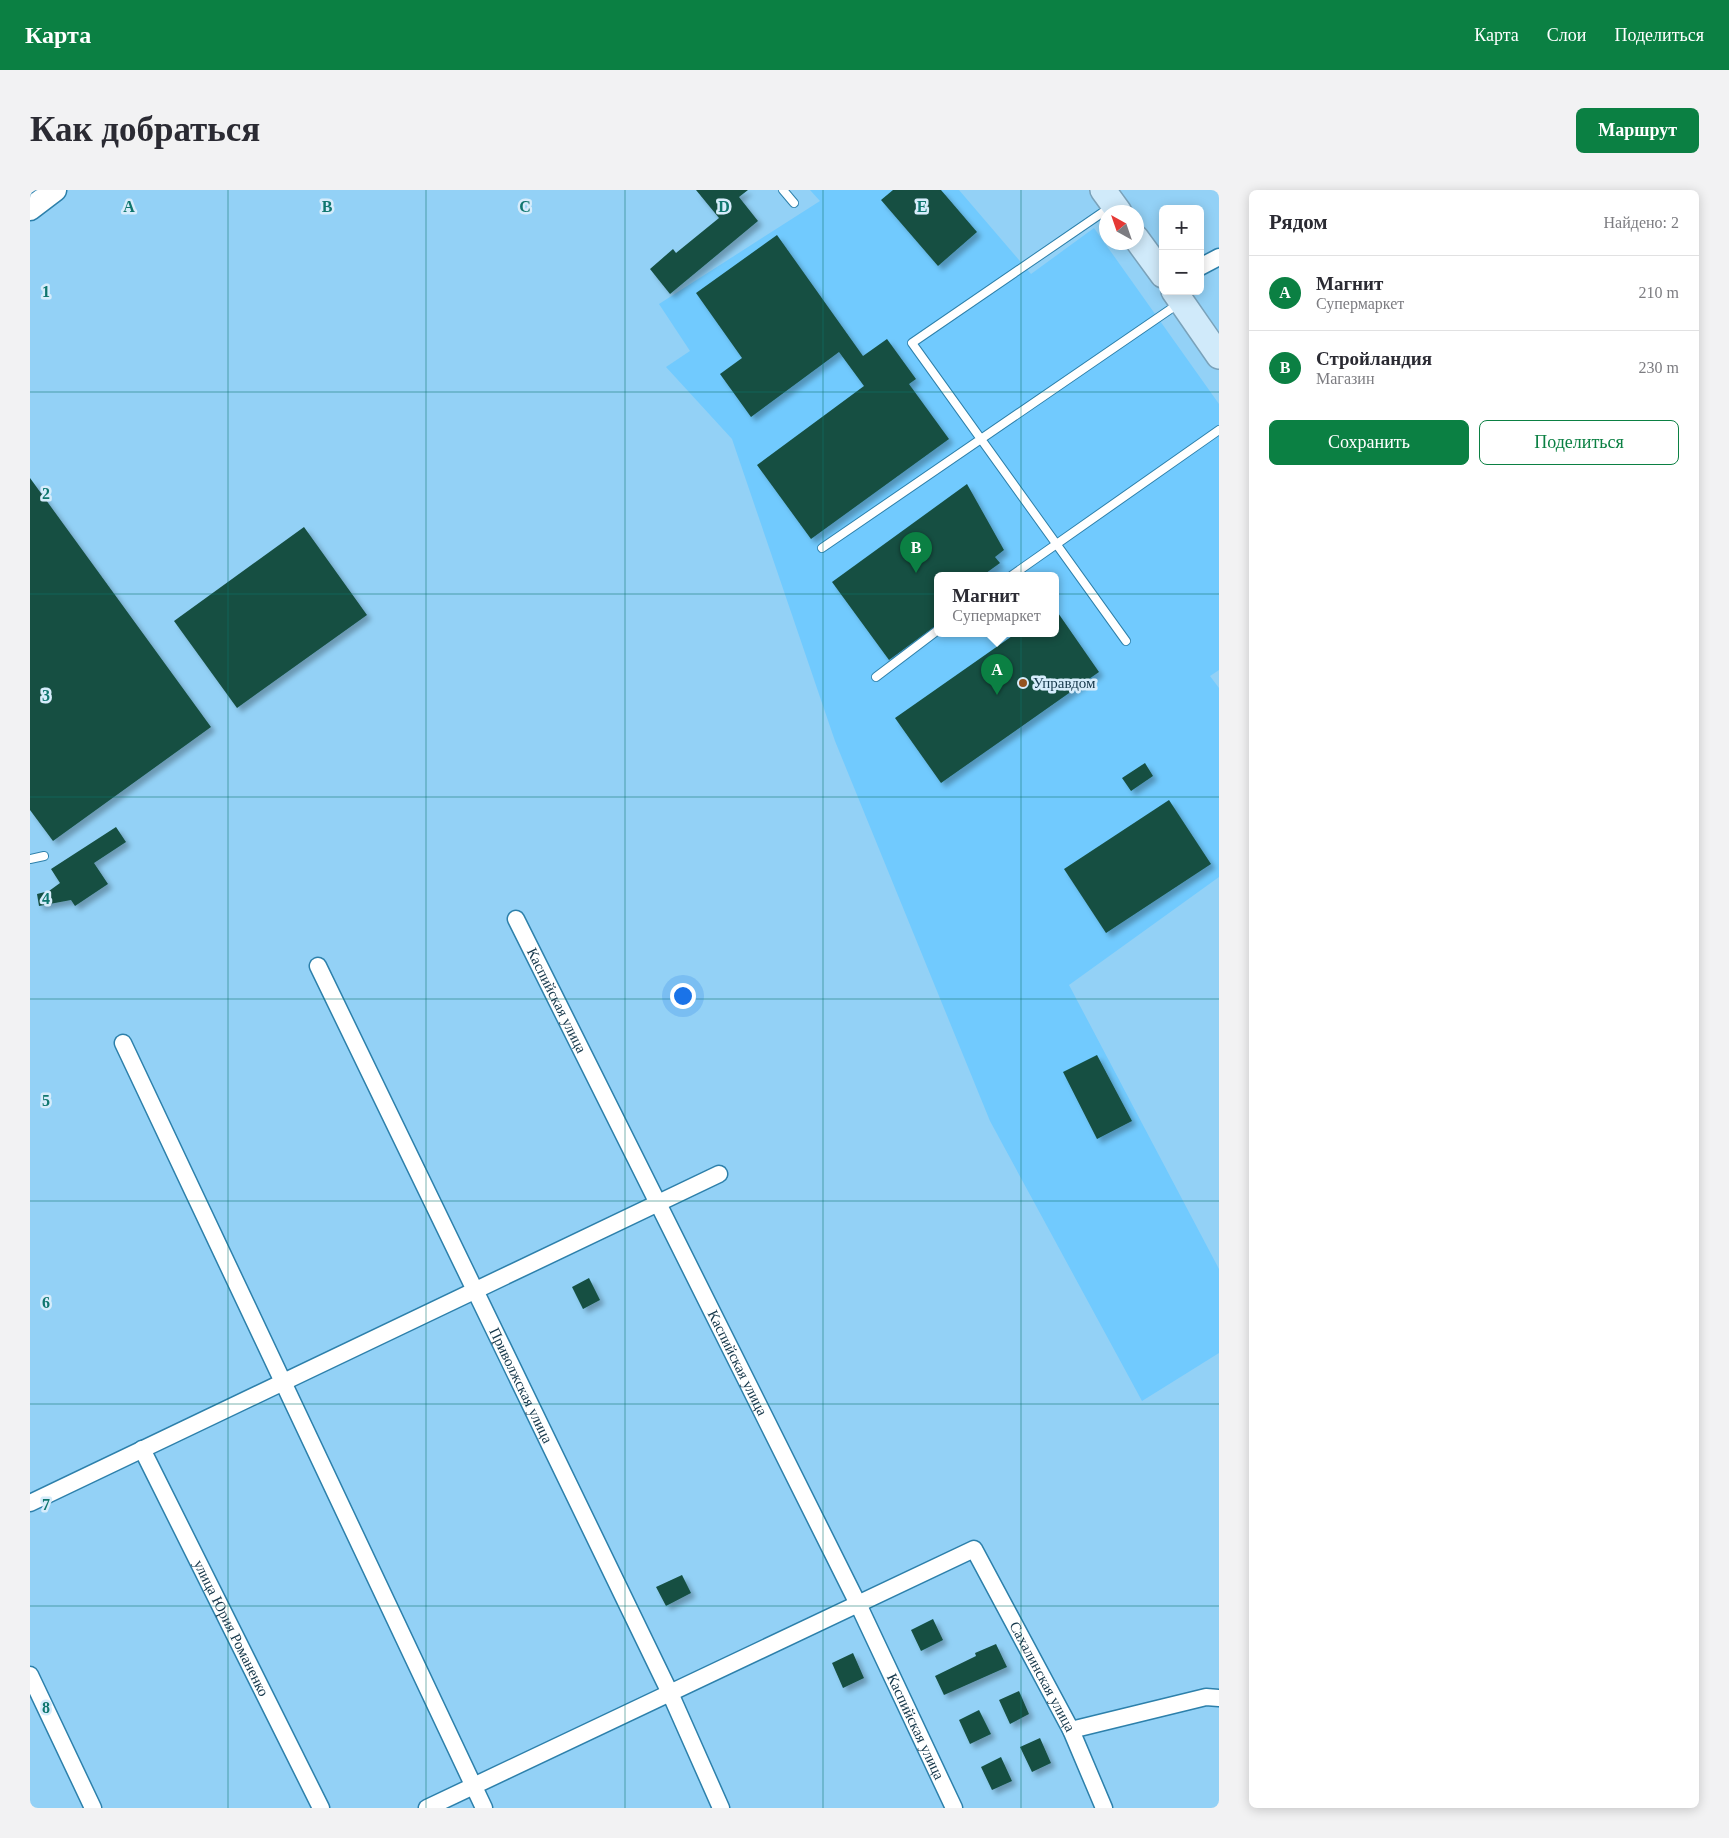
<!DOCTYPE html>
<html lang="ru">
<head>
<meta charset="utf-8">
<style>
  :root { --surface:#fff; --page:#f2f2f3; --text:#2b2b33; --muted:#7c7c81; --line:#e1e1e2; --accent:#0b8043 }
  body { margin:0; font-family:Georgia,serif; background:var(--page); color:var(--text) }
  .controls { position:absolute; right:15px; top:15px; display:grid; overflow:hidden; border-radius:8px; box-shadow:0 2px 12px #0003 }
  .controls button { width:45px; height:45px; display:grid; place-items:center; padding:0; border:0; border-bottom:1px solid var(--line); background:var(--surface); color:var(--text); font:25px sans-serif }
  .compass { position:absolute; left:1069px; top:15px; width:45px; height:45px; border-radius:50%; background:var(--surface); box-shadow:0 2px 12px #0003; rotate:320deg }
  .you { position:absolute; left:652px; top:805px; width:18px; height:18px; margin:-12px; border:4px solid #fff; border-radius:50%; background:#1a73e8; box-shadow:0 0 0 8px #1a73e833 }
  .badge { display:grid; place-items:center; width:32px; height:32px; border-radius:50%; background:var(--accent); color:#fff; font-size:16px; font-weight:700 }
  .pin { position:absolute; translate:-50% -41px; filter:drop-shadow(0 1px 2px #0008) }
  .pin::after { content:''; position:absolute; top:26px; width:18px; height:15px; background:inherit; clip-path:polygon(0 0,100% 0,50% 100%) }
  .popup { position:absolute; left:904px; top:382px; width:125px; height:65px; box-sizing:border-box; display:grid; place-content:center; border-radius:8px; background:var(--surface); filter:drop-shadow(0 1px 4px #0005); font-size:16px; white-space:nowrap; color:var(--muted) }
  .popup b { font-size:19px; color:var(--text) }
  .popup::after { content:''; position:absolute; left:50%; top:100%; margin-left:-10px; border:10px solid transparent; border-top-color:var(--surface) }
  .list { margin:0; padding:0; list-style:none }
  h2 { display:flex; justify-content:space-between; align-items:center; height:65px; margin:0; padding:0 20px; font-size:21px }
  h2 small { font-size:16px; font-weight:400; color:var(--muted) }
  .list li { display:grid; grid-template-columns:32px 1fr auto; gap:15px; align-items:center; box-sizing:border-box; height:75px; padding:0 20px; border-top:1px solid var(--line) }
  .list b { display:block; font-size:19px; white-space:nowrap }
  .list p { margin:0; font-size:16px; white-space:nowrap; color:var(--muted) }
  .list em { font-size:16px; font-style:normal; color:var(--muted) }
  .actions { display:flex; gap:10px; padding:15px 20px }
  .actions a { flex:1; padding:11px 0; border:1px solid var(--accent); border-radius:8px; text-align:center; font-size:18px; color:var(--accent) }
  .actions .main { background:var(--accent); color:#fff }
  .map { position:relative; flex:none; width:1189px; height:1618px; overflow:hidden; border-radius:8px }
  header { display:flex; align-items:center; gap:30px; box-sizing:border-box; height:70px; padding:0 25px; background:var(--accent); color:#fff }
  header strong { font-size:24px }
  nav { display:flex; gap:28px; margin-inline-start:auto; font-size:18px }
  .intro { display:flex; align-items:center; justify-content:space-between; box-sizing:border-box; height:120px; padding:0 30px }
  h1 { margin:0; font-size:35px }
  .button { padding:12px 22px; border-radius:8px; background:var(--accent); color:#fff; font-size:18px; font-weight:700 }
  main { display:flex; gap:30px; padding:0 30px }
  aside { flex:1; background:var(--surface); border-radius:8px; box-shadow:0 2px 12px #0003 }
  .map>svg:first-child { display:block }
  .built { fill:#71cafe; fill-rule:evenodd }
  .building { fill:#164f42; filter:url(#shadow) }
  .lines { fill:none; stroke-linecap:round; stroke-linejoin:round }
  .lane-casing { stroke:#2d80ab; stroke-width:10 }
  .street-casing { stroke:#2d80ab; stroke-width:19 }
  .secondary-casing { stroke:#2d80ab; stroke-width:25 }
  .primary-casing { stroke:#7aa2ba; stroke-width:28 }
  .lane { stroke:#fff; stroke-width:8 }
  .street { stroke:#fff; stroke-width:16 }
  .secondary { stroke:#fff; stroke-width:22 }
  .primary { stroke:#d0eafa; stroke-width:25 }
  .grid { fill:none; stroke:#0f766e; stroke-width:1; stroke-opacity:0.55 }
  .poi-dot { fill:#94531e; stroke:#d6ecfb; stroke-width:2 }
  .labels { text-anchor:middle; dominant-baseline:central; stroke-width:5; stroke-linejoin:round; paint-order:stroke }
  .poi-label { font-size:15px; fill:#15374a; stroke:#d6ecfb; text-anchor:start }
  .street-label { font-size:15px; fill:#15374a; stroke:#d6ecfb }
  .grid-label { font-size:16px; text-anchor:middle; font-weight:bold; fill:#0f766e; stroke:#d6ecfb; stroke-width:5; stroke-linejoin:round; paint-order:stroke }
</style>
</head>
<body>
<header>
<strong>Карта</strong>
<nav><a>Карта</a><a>Слои</a><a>Поделиться</a></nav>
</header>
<div class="intro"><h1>Как добраться</h1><a class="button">Маршрут</a></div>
<main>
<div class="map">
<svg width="1189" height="1618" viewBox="0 0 1189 1618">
  <defs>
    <filter id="shadow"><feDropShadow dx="4.5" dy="4.5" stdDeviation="2.5" flood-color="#0004"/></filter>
  </defs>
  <rect width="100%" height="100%" fill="#93d1f6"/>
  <path class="built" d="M780,0H929L1001,84L1064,38L1189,214V480L1180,486L1189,498V687L1039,795L1189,1079V1163L1112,1211L960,931L805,551L702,249L636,177L660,161L629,114L790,11ZM908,386H1026V444H908Z"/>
  <path class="building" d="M666,0H718L709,7L728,31L640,104L620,79L643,59L646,63L689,28Z
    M863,0H911L947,42L908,76L851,10Z
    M747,45L833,166L857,149L886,189L879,194L919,249L781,349L727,275L834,196L809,162L721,227L690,184L712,168L666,103Z
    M0,288L181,537L23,651L0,620Z
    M937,294L974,360L965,367L970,373L952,386H908V434L859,470L802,392Z
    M274,337L337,425L207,518L144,431Z
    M1026,420L1069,482L911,593L865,528L985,444H1026Z
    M1115,573L1123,586L1101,601L1092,588Z
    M1139,610L1181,674L1076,743L1034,679Z
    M86,637L96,652L64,673L78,694L45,716L41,710L9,716L7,704L19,701L30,693L21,679Z
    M1067,865L1102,931L1067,949L1033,882Z
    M559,1088L570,1110L553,1119L542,1097Z
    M652,1385L661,1403L636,1416L626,1397Z
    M903,1429L913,1450L891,1461L881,1440Z
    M966,1454L977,1477L914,1505L905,1486L946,1466L945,1463Z
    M823,1463L834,1488L813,1498L802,1473Z
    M989,1501L999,1524L980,1534L969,1510Z
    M949,1520L961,1544L940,1554L929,1530Z
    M1010,1548L1021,1573L1002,1582L990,1557Z
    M971,1567L982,1591L962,1600L951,1577Z"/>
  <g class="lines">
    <g class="lane-casing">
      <path id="lane" d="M753,0L764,13
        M1082,16L882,153L1096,451
        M792,358L1148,114
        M981,386L1189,240
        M846,487L908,440
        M0,669L14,666"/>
    </g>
    <g class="street-casing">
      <g id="street">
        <path d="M1170,77L1189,67"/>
        <path id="s1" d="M486,729L828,1414L924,1618"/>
        <path id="s2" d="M288,776L640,1503L691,1618"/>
        <path d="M93,853L454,1618"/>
        <path id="s3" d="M112,1259L291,1618"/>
        <path d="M0,1313L689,984"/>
        <path d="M0,1485L63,1618"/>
        <path d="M1041,1540L1176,1507L1189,1508"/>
        <path id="s4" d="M397,1618L944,1359L1041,1540L1074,1618"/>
      </g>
    </g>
    <g class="secondary-casing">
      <path id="secondary" d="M0,19L25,0"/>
    </g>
    <g class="primary-casing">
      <path id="primary" d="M1073,0L1089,22
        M1106,48L1133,85
        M1144,101L1189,166"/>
    </g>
    <use href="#lane" class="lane"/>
    <use href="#street" class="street"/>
    <use href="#secondary" class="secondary"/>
    <use href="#primary" class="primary"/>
  </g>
  <path class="grid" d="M198,0V1618M396,0V1618M595,0V1618M793,0V1618M991,0V1618M0,202H1189M0,404H1189M0,607H1189M0,809H1189M0,1011H1189M0,1214H1189M0,1416H1189"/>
  <circle class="poi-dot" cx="993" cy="493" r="5"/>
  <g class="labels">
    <g class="poi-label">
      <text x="1003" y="493">Управдом</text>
    </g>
    <g class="street-label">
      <text stroke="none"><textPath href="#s1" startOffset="91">Каспийская улица</textPath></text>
      <text stroke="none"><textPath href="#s1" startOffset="496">Каспийская улица</textPath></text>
      <text stroke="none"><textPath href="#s2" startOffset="466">Приволжская улица</textPath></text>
      <text stroke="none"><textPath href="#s3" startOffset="200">улица Юрия Романенко</textPath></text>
      <text stroke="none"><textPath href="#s4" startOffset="750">Сахалинская улица</textPath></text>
      <text stroke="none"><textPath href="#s1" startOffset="901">Каспийская улица</textPath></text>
    </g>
  </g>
  <g class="grid-label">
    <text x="99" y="22">A</text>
    <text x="297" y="22">B</text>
    <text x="495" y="22">C</text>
    <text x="694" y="22">D</text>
    <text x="892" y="22">E</text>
    <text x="16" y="107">1</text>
    <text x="16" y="309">2</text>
    <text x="16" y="511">3</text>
    <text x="16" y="714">4</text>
    <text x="16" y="916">5</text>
    <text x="16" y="1118">6</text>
    <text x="16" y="1320">7</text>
    <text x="16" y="1523">8</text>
  </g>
</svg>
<div class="controls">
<button>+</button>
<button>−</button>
</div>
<svg class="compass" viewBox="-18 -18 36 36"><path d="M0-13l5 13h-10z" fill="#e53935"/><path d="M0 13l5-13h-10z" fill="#7c7c81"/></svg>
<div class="you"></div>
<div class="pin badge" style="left:967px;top:505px">A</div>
<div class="popup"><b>Магнит</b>Супермаркет</div>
<div class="pin badge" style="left:886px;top:383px">B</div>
</div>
<aside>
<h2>Рядом<small>Найдено: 2</small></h2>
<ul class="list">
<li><span class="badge">A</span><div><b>Магнит</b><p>Супермаркет</p></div><em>210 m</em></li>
<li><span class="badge">B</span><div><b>Стройландия</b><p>Магазин</p></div><em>230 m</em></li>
</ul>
<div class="actions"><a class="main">Сохранить</a><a>Поделиться</a></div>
</aside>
</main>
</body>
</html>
